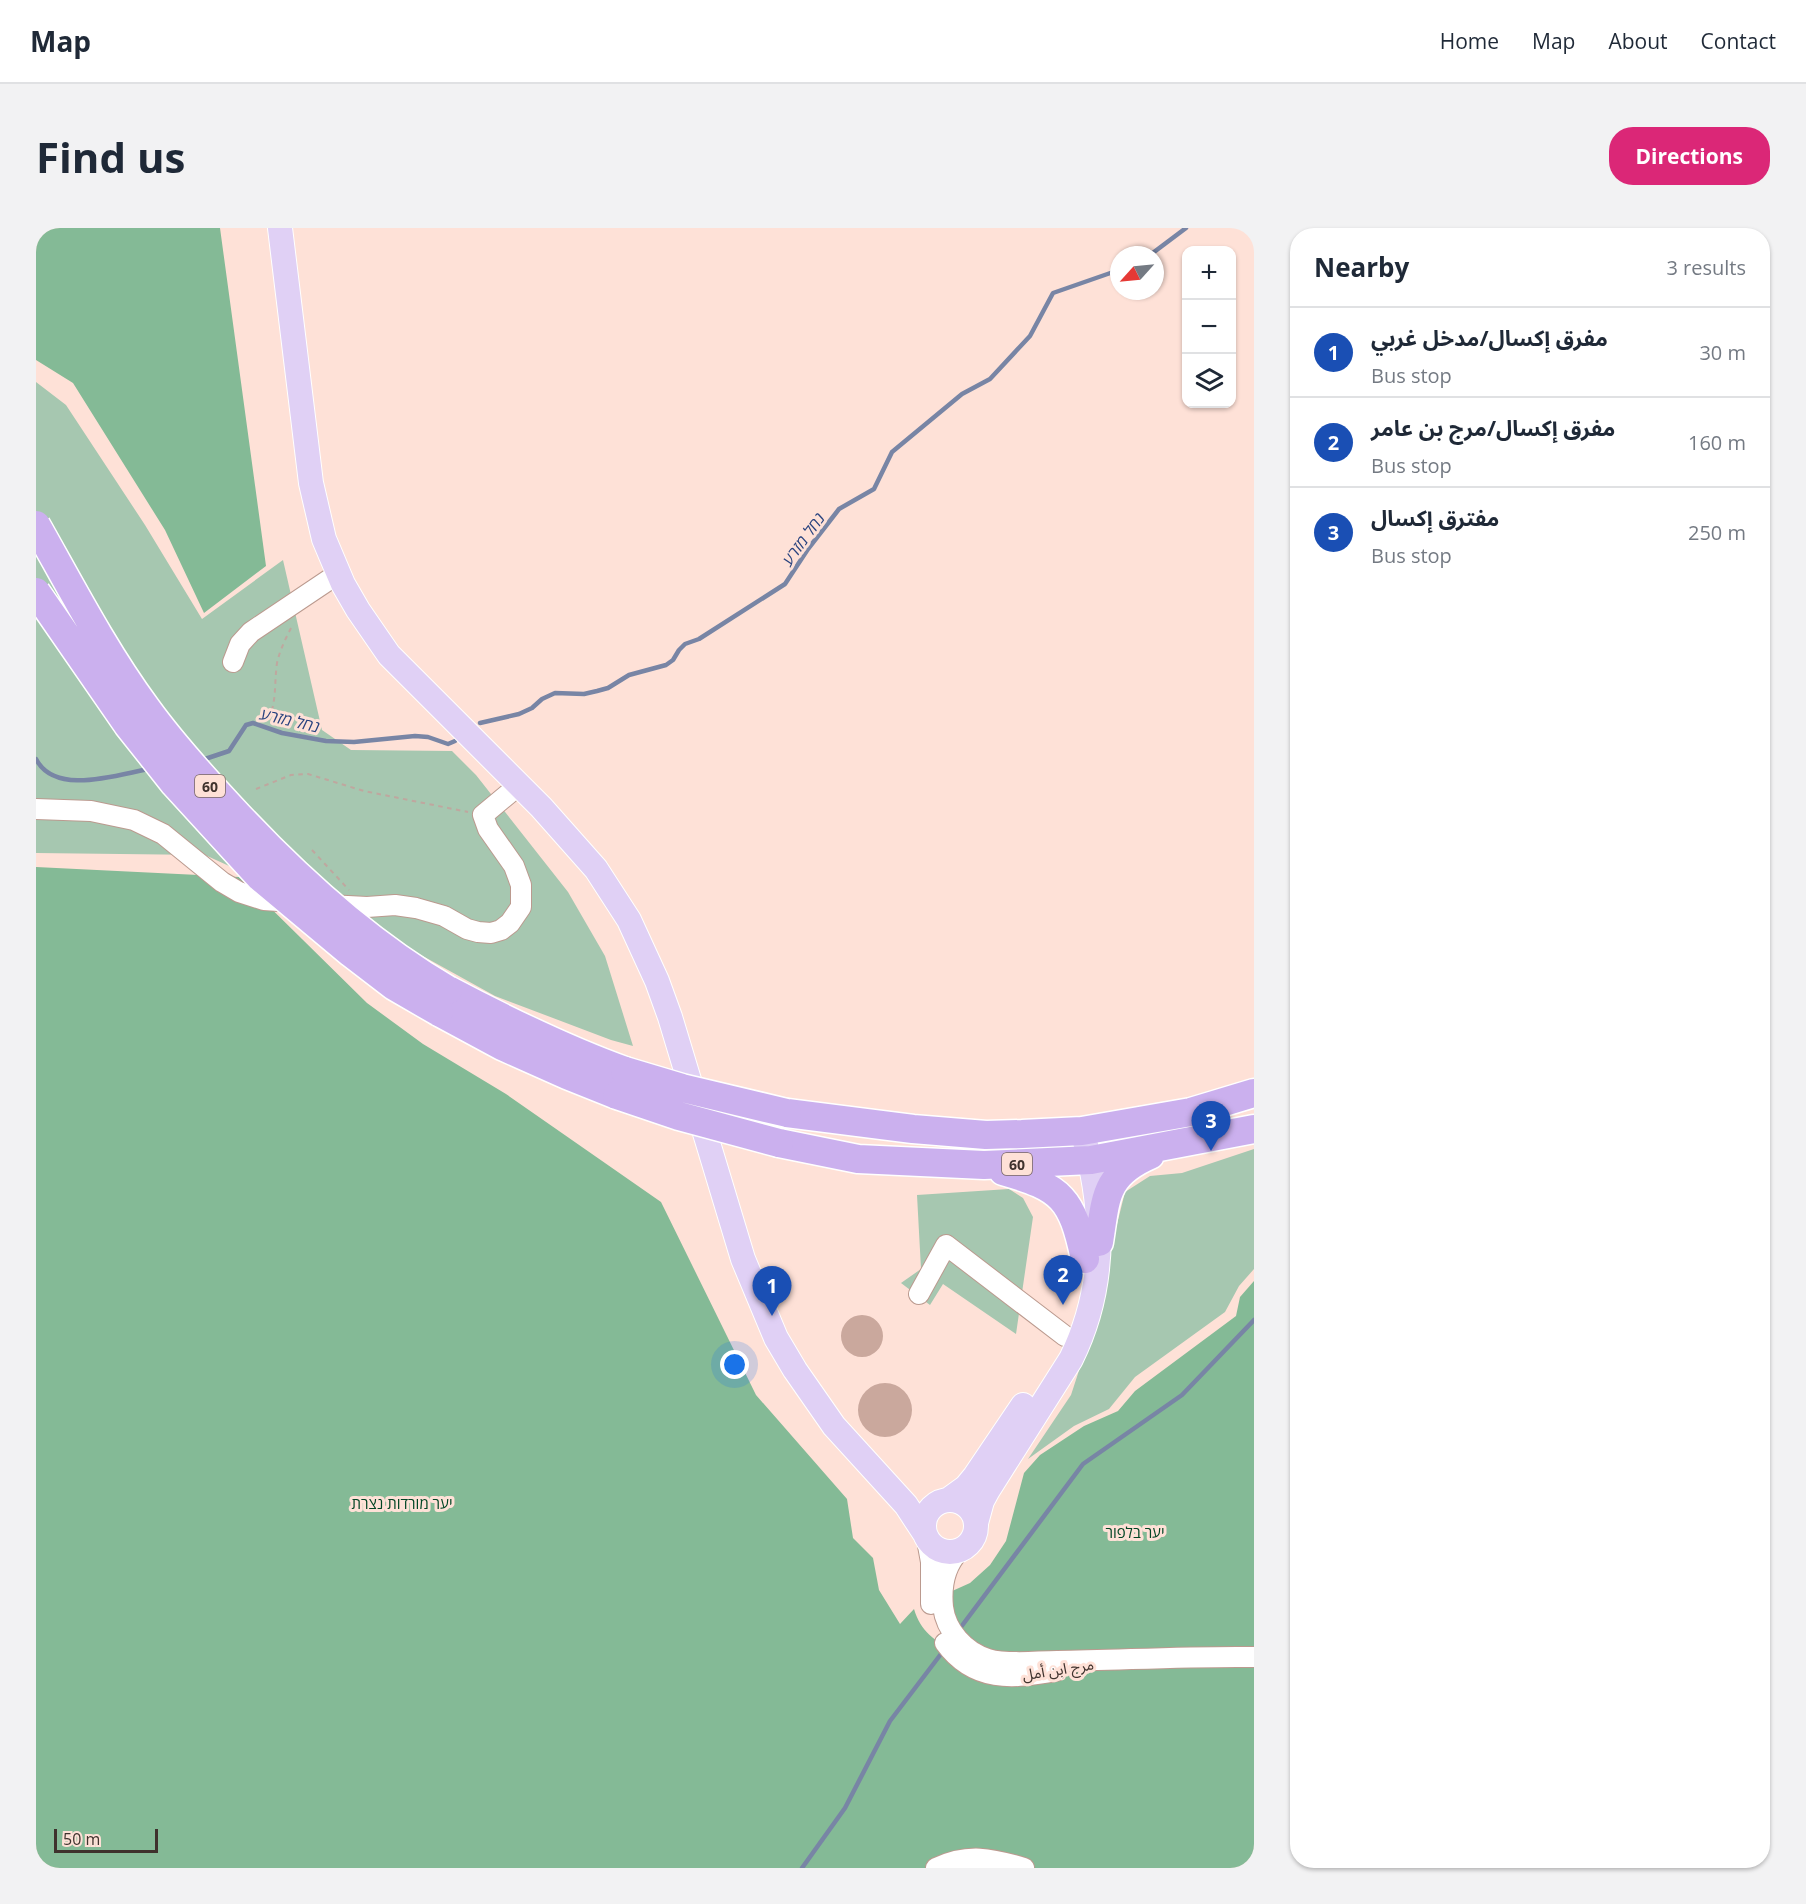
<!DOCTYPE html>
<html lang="en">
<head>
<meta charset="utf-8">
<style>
  :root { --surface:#fff; --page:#f2f2f3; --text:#1f2937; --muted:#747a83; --line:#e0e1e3; --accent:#db2777 }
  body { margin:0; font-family:"Open Sans","Noto Sans Arabic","Noto Sans Hebrew",sans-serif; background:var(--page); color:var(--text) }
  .controls { position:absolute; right:18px; top:18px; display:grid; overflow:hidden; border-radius:12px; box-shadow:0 2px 4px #0004 }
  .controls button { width:54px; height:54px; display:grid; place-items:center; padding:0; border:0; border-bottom:2px solid var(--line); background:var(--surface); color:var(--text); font:30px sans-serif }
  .compass { position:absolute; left:1074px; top:18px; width:54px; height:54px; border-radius:50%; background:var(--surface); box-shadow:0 2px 4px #0004; rotate:243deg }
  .scale { position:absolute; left:18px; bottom:15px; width:104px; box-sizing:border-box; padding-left:6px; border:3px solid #3f322d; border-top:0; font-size:16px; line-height:21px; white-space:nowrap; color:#3f322d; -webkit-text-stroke:4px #fee1d7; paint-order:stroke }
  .you { position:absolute; left:699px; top:1137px; width:21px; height:21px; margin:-15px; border:4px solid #fff; border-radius:50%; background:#1a73e8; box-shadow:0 0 0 9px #1a73e833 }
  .badge { display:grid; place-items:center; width:39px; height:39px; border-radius:50%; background:var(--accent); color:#fff; font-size:20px; font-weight:700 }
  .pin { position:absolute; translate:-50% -50px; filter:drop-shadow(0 2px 3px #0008) }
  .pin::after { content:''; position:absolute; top:32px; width:21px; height:18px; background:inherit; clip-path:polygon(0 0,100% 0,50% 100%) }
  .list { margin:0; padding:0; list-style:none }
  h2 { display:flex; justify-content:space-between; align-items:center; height:78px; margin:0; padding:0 24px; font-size:26px }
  h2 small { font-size:20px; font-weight:400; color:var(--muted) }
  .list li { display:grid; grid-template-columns:39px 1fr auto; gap:18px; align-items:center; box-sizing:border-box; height:90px; padding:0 24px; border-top:2px solid var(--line) }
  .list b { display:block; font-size:22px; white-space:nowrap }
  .list p { margin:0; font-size:20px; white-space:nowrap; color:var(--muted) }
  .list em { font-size:20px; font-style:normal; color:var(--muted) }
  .icon { flex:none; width:33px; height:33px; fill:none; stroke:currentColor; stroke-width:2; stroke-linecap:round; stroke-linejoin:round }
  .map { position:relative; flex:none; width:1218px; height:1640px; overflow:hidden; border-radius:24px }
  header { display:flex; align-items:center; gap:36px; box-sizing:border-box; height:84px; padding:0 30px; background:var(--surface); border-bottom:2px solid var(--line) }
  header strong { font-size:28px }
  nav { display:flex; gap:33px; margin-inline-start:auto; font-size:21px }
  .intro { display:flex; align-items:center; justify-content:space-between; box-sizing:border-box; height:144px; padding:0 36px }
  h1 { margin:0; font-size:42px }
  .button { padding:15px 27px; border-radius:24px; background:var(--accent); color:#fff; font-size:21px; font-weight:700 }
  main { display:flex; gap:36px; padding:0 36px }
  aside { flex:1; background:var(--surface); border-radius:24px; box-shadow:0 2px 4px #0004 }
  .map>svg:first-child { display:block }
  .green { fill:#a6c7b0 }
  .forest { fill:#84ba96 }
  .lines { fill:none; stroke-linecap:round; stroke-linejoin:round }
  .stream { stroke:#7885a5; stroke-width:4.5 }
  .building { fill:#caa89d }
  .minor-casing { stroke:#bb9a8f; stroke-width:22 }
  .major-casing { stroke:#fff; stroke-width:26 }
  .highway-casing { stroke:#fff; stroke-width:31 }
  .path { stroke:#bfa79f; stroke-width:2; stroke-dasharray:4.5 4.5; stroke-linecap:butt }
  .minor { stroke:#fff; stroke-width:20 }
  .major { stroke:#e0d0f5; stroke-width:24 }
  .highway { stroke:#cbb0ee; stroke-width:28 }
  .highway-bridge-casing { stroke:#fff; stroke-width:31; stroke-linecap:butt }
  .highway-bridge { stroke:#cbb0ee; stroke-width:28 }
  .labels { text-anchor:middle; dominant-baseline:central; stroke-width:6; stroke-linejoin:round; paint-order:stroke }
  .shield { fill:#fee1d7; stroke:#786660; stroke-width:1.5 }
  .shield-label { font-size:14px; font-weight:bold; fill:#3f322d }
  .park-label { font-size:15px; fill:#004524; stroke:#fee1d7 }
  .street-label { font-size:15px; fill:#3f322d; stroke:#fee1d7 }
  .water-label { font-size:16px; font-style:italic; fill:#28427e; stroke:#fee1d7 }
</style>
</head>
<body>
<header>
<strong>Map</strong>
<nav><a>Home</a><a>Map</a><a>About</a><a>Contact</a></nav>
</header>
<div class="intro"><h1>Find us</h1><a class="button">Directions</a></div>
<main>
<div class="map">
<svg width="1218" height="1640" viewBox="0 0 1218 1640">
  <rect width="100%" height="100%" fill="#fee1d7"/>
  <path class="green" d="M0,154L30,177L109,297L166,391L247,332L286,502L315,522L416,523L440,547L532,664L569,728L597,818L575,812L459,768L365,716L169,627L0,625Z
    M1218,921V1041L1203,1058L1189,1084L1099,1149L1073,1181L1038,1198L992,1231L1035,1167L1050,1121L1089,964L1114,948L1146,945Z
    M973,961L987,970L997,989L980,1106L907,1056L894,1077L865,1055L885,1041L881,967Z"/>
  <path class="forest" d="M0,0H184L230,338L168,385L129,302L37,155L0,132Z
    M0,639L203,649L331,775L387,816L470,866L625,974L720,1167L811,1271L817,1310L837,1330L843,1362L864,1396L878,1381C885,1404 898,1412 918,1423L914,1364L934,1355L954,1337L970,1313L988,1245L1004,1227L1048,1198L1082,1183L1099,1163L1200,1088L1204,1069L1218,1053V1640H0Z"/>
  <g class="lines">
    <path class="stream" d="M1114,27L1150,0
      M444,495L483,486L496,480L506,471L519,465L548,466L561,463L572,460L593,447L630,437L637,432L643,422L649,416L663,411L749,356L772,321L803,281L838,261L856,224L926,166L954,151L994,108L1017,65L1083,42
      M0,531C19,568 80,547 113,541
      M166,532L193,523L210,497L217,495L246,505L290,513L318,514L379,508L392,509L412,516L419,513
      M922,1403L1047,1236L1146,1167L1218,1092
      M766,1640L809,1580L854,1493L908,1422"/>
  </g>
  <path class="building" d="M805 1108a21 21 0 1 1 42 0a21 21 0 1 1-42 0Z
    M822 1182a27 27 0 1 1 54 0a27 27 0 1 1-54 0Z"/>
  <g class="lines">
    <g class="minor-casing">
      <path id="minor" d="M197,434L204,416L215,404L303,345
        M0,581L55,583L98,592L127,606L186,654L203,664L228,672L257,674
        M292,677L331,679L359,677L380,680L408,688L431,701L442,704L455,705L465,702L474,695L485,679V657L478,638L452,601L447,587L483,557
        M883,1066L910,1017L1029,1108
        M891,1312L895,1334V1376
        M923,1323C909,1338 905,1359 907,1379C910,1403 929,1424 952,1431C971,1437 1001,1433 1021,1433C1087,1432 1152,1428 1218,1429
        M909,1415C938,1455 977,1451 1020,1443
        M900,1640C932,1625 955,1630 988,1640"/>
    </g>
    <g class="major-casing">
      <path id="major" d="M244,0L275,255L288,311L307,356L322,382L353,427L505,579L560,641L593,692L621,753L634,789L707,1031L740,1110L759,1142L798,1198L870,1277L889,1306
        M888 1298a26 26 0 1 1 52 0a26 26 0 1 1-52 0Z
        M912,1272L930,1259L939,1248L987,1177
        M940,1295L946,1273L952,1262L1035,1131C1071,1058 1069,980 1046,903"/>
    </g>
    <g class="highway-casing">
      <path id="highway" d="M412,762C469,792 528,821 589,843
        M403,784L466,818L531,847L581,867
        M751,885L877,901L950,907L986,906L1046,903L1155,884L1218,865
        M743,915L822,931L948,937L1055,932L1218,901
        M967,943C1026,960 1036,970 1049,1031
        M1063,1014C1070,970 1068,947 1114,927"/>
    </g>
    <path class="path" d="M233,491C241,470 238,457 241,435C244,421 251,408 257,396
      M220,561L255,547L272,546L328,563L432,584
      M276,622L313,662"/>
    <use href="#minor" class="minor"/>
    <use href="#major" class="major"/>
    <use href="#highway" class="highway"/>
    <g class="highway-bridge-casing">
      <path id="highway-bridge" d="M0,297C35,359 68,423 110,480C136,516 166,549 196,581C260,650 331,715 412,762
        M0,364L92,497L138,555L224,649L315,725L358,758L403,784
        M589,843L646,860L751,885
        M581,867L643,888L743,915"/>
    </g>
    <use href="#highway-bridge" class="highway-bridge"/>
  </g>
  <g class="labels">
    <g class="shield">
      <rect x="159" y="547" width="30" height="22" rx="4.5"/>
      <rect x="966" y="925" width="30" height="22" rx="4.5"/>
    </g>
    <g class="shield-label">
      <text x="174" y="558">60</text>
      <text x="981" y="936">60</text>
    </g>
    <g class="park-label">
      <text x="366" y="1275">יער מורדות נצרת</text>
      <text x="1099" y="1304">יער בלפור</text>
    </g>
    <g class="street-label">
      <text transform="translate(1022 1441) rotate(-9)">مرج ابن أمل</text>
    </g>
    <g class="water-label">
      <text transform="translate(767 311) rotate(-54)">נחל מזרע</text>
      <text transform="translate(254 492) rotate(13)">נחל מזרע</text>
    </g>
  </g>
</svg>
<div class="controls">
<button>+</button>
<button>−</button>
<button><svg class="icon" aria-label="layers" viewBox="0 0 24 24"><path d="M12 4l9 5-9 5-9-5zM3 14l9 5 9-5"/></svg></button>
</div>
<svg class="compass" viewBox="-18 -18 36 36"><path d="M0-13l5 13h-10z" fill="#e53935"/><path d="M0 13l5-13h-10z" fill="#747a83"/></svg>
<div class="scale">50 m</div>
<div class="you"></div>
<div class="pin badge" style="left:736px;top:1088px;background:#1a4fb4">1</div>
<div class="pin badge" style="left:1027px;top:1077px;background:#1a4fb4">2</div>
<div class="pin badge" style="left:1175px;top:923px;background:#1a4fb4">3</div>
</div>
<aside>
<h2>Nearby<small>3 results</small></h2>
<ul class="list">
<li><span class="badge" style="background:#1a4fb4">1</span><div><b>مفرق إكسال/مدخل غربي</b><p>Bus stop</p></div><em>30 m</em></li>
<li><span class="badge" style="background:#1a4fb4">2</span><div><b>مفرق إكسال/مرج بن عامر</b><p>Bus stop</p></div><em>160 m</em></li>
<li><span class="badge" style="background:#1a4fb4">3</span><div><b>مفترق إكسال</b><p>Bus stop</p></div><em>250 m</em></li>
</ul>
</aside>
</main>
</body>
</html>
